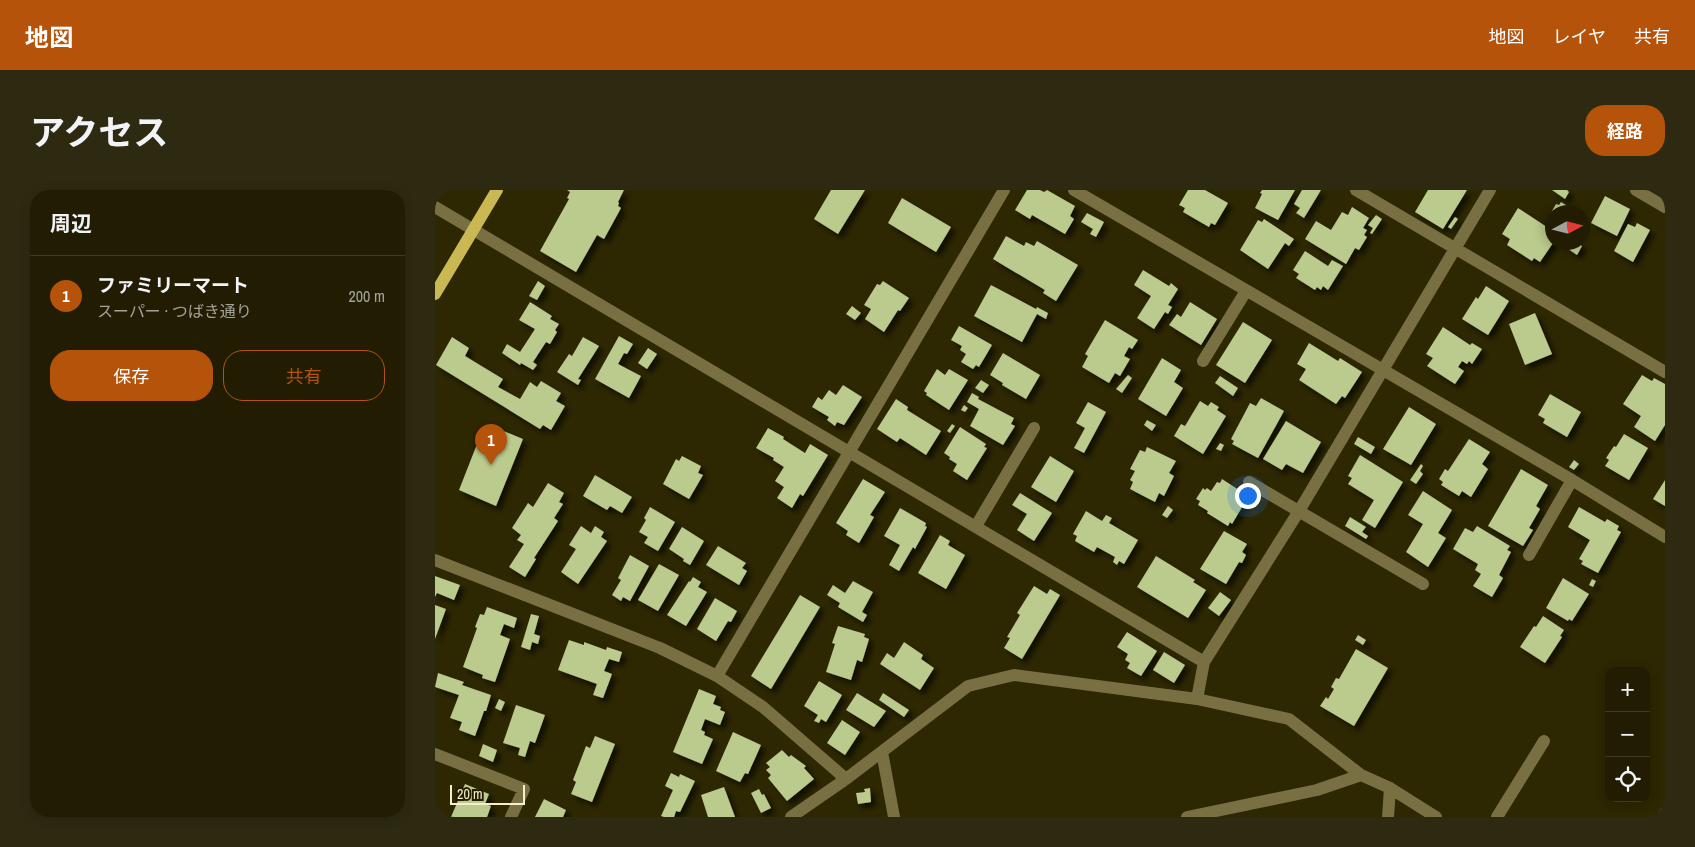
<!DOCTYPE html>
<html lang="ja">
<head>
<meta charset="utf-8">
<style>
  :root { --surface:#221d02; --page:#2e2a11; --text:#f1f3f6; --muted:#a2a299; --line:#3f3b24; --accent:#b45309 }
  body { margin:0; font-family:"Archivo Narrow","Noto Sans JP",sans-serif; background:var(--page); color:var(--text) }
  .controls { position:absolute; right:15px; bottom:15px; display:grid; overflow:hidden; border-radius:10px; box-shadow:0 2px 12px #0003 }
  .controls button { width:45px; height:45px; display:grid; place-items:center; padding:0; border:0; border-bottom:1px solid var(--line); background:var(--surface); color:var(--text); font:25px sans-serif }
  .compass { position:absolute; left:1110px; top:15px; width:45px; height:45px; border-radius:50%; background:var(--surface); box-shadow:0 2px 12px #0003; rotate:83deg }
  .scale { position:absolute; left:15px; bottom:12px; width:75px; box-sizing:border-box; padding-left:5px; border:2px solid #f5efcd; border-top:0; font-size:14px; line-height:18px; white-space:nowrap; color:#f5efcd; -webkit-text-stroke:4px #241d00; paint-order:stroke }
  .you { position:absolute; left:812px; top:305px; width:18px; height:18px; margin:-12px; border:4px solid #fff; border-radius:50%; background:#1a73e8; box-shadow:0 0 0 8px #1a73e833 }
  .badge { display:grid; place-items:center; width:32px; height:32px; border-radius:50%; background:var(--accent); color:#fff; font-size:16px; font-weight:700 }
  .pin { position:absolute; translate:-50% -41px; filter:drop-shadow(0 1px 2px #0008) }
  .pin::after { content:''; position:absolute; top:26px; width:18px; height:15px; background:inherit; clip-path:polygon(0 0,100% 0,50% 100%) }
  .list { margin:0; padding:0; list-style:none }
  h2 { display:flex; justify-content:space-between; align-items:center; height:65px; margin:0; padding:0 20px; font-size:21px }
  h2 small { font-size:16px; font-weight:400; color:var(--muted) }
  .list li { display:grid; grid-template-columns:32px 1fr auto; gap:15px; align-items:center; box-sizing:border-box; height:80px; padding:0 20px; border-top:1px solid var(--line) }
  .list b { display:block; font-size:19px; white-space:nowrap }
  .list p { margin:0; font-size:16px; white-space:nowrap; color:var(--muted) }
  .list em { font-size:16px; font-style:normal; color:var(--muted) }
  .actions { display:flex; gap:10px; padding:15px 20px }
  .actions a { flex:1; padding:11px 0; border:1px solid var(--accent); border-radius:20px; text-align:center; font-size:18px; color:var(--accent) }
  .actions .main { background:var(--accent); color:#fff }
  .icon { flex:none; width:28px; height:28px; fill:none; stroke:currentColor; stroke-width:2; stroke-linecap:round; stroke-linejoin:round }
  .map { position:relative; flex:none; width:1230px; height:627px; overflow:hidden; border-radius:20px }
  header { display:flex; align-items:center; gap:30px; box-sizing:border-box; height:70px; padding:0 25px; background:var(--accent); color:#fff }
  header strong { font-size:24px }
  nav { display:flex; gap:28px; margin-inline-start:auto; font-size:18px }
  .intro { display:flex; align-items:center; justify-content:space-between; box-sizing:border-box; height:120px; padding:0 30px }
  h1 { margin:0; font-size:35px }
  .button { padding:12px 22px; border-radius:20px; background:var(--accent); color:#fff; font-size:18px; font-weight:700 }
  main { display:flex; gap:30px; padding:0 30px }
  aside { flex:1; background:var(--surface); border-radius:20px; box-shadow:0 2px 12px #0003 }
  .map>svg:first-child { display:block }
  .building { fill:#bbca8d; filter:url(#shadow) }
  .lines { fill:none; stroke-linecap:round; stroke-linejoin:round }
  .minor { stroke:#787042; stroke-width:12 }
  .major { stroke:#cab854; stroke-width:12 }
</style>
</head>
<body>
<header>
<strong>地図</strong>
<nav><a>地図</a><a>レイヤ</a><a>共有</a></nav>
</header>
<div class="intro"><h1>アクセス</h1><a class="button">経路</a></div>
<main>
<aside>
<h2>周辺<small></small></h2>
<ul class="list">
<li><span class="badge">1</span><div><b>ファミリーマート</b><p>スーパー · つばき通り</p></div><em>200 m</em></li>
</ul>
<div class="actions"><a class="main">保存</a><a>共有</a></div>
</aside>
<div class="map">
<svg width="1230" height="627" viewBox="0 0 1230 627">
  <defs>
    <filter id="shadow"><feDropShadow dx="4.5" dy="4.5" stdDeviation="2.5" flood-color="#0009"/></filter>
  </defs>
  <rect width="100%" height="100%" fill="#2d2702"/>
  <path class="building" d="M132,0H189L183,12L184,13L183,16L186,18L169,49L162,45L141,82L105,61L134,9L132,8L135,2Z
    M396,0H430L403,44L379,29Z
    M592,0H605L609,2L612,0L640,16L635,26L639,29L630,44L597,25L595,29L580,20Z
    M753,0H770L793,13L780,35L776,33L774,37L748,22L750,18L744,15Z
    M827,0H860L843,30L820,18L827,4L825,3Z
    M867,0H886L869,28L861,23L865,18L859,14Z
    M993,0H1032L1008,39L980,22Z
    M1117,0H1132L1134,2L1130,9Z
    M1170,6L1195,19L1182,46L1156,33Z
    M467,8L516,37L501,62L453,33Z
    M1126,12L1139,20L1137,22H1118V34L1112,30L1121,14L1124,15Z
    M917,17L934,28L928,38L932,40L929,45L932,47L924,60L920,58L911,74L870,49L881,31L896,40L907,22L913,25Z
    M1083,18L1118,41V53L1105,72L1099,68L1097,71L1072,55L1075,49L1067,44Z
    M652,23L669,32L661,47L655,44L658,39L646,32Z
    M941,25L947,29L937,44L935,43L938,38L933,35Z
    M1020,27L1023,29L1016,39L1013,37Z
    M829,29L859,49L854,56L850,53L833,79L805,60L823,30L827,32Z
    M1202,33L1215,40L1198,72L1179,61L1193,34L1200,37Z
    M571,46L589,56L591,52L599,56L602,51L643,75L621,111L608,103L610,100L558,69Z
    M1133,52H1142L1147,56L1142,65L1130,57Z
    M870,61L893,76L897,70L908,76L893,100L888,96L886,100L882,97L880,100L861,88L864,84L858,80Z
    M708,80L734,96L736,93L743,99L733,115L737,117L733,124L730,122L719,139L702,128L716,106L699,95Z
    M103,91L110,96L102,110L94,106Z
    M448,91L474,108L465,121L463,120L449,142L430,129L436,119L429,115L442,94L445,95Z
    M556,95L601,119L602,117L613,123L611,129L602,124L587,152L539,126Z
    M1051,96L1074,111L1053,145L1027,129L1041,107L1043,109Z
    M95,112L117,126L115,129L124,134L120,140L122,142L115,154L111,152L98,172L102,175L98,180L86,173L85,175L67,163L72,154L85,162L100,139L84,130Z
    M755,112L782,129L766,155L734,135L742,124L746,127Z
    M417,116L426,123L420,130L411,124Z
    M1100,123L1117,164L1090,175L1074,134Z
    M670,130L703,150L697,159L694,157L689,166L695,169L685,186L680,183L674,193L647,177L653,166L650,164Z
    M808,132L837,150L810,193L781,175Z
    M524,136L557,155L544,177L541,175L538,179L526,172L531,164L525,160L527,156L516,150Z
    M1008,137L1035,155L1037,153L1047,159L1037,174L1034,171L1032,174L1027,171L1023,177L1029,181L1020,194L992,176L998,168L991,164Z
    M184,146L198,154L192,164L189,163L183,174L206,186L194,208L160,189Z
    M17,147L34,158L30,166L68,189L63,197L85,209L95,192L102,197L106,191L126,203L121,211L130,216L116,240L108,235L105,239L1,175Z
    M148,147L164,156L143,189L146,190L143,195L122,182L134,164L137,166Z
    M874,153L903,171L905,168L927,182L910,208L907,206L901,214L864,190L871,179L862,174Z
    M213,158L222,164L212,179L203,173Z
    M568,163L605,185L591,209L567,195L568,193L555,185Z
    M727,168L746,180L739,192L748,198L731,226L703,209Z
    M502,179L510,185L514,179L533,190L514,220L491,205L492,203L489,201Z
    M693,185L697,188L687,203L681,199Z
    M1207,185L1217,191L1219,188L1230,194V235L1220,251L1199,237L1206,226L1188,214Z
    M785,186L803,198L798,206L780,193Z
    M546,190L554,195L548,203L540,198Z
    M408,195L427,207L409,235L402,232L400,236L392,230L394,227L377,217L383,207L387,210L394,200L401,205Z
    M537,203L544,207L543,209L579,228L576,234L580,236L568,255L535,236L544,219L532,212Z
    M1115,204L1146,222L1132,247L1108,233L1110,229L1103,225Z
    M826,208L849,221L823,268L797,254L799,251L796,249L815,213L821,216Z
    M461,209L473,217L472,220L506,241L491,265L465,248L462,252L442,239Z
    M765,211L773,216L776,212L784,217L782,220L791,226L768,264L739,246L746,234L750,236Z
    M653,212L671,222L649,263L639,258L650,238L641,233Z
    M529,215L533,218L530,222L526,220Z
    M974,217L1001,234L976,275L948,259Z
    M712,230L721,235L717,241L709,235Z
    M851,231L886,252L868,283L851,274L847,280L828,269Z
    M517,234L520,236L515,243L512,241Z
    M54,235L88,249L61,316L24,300L44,249L47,250Z
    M525,237L551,254L549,257L552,258L532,290L518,281L522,274L514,269L515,267L509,263Z
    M333,238L349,247L348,249L370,263L375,254L393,265L368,306L365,304L357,318L342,308L349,297L340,291L349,277L338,270L339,268L321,258Z
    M1189,244L1213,258L1194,290L1170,276L1174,270L1171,268L1179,256L1181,257Z
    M923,247L940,257L936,264L919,254Z
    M1034,249L1055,262L1047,274L1053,279L1036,307L1027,301L1024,306L1006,295L1008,292L1004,289L1010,279L1013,281Z
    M785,253L789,255L786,261L781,259Z
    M712,257L741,271L734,283L739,286L729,306L724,303L720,312L695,299L698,292L695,290L700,281L695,279L705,260L710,262Z
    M925,265L968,292L940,338L927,330L939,310L913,294L917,288L913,286Z
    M247,266L266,276L263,283L268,285L254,309L228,294L241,269L244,271Z
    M615,266L639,281L621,312L596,297Z
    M1139,270L1144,274L1139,280L1134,277Z
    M986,274L988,276L985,281L988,284L981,294L975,290Z
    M1086,279L1113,295L1101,316L1105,319L1094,338L1098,340L1088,356L1053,336Z
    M160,285L197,307L187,323L175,316L172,320L148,306Z
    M428,289L450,302L435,325L439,327L424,353L411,345L413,341L401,333Z
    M787,289L810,304L806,310L810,312L797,334L795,332L793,336L772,323L773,321L763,315L765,311L761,309L768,298L770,300L772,298L776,301L782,292L785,293Z
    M1230,290V316L1218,309Z
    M113,293L129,303L124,312L128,314L119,328L123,331L99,368L101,369L90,387L74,377L89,354L82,350L86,345L77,338L93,313L98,317Z
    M988,301L1017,320L1003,343L1011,348L993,377L971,362L988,334L973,325Z
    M585,303L617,323L599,351L582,340L592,324L577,315Z
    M733,316L738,320L732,328L727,325Z
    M215,317L240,332L223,361L209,353L213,347L204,342L211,330L209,328Z
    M1144,317L1170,332L1172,329L1184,336L1182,340L1186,342L1163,383L1146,374L1148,371L1144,369L1155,350L1133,337Z
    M465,318L491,333L490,336L492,337L480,359L478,357L464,381L454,375L465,355L449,346Z
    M651,321L667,331L671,325L677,328L674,333L703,350L689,374L684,371L682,375L678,372L680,367L662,357L659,362L640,351L642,346L638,344Z
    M915,327L931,337L927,342L933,346L931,349L910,336Z
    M146,336L156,343L160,336L169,342L166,347L172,351L143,394L126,382L141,359L134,355Z
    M1042,336L1075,356L1072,360L1076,362L1064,385L1068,388L1057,407L1038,396L1046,384L1040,380L1043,374L1018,359L1030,338L1038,342Z
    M247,337L269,351L255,375L248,371L249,369L234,359Z
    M789,341L812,354L807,362L811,365L807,373L804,372L791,394L765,379Z
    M505,345L515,351L513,355L530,365L511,399L483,383Z
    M283,356L311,373L307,378L312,381L304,395L271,375Z
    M195,365L214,376L195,411L188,407L186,411L177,405L186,390L183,388Z
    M721,366L760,390L758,392L771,400L753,428L702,397Z
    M224,374L244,385L223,421L203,410Z
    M0,386L25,395L19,410L2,403L0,407Z
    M258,387L266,392L263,397L272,402L251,436L232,425L254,391L255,392Z
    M1128,388L1154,404L1137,431L1134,429L1133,431L1111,418Z
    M1157,389L1161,391L1158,397L1154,395Z
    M418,391L438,402L427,422L432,425L428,432L403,417L405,413L392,405L398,395L410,403Z
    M599,396L612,404L615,399L625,405L587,469L569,458L575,448L572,447L585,425L582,423Z
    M785,402L796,410L784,426L773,418Z
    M365,405L385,417L336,499L316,486Z
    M280,408L302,421L296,432L293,431L281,451L262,439Z
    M0,415L11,419L0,449Z
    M52,417L82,428L79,438L69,434L65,445L75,449L60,492L47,488L48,485L28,477L42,438L40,437L45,424L49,425Z
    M96,424L104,426L99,444L105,446L103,454L97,452L95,460L86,457Z
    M1108,426L1129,440L1125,446L1127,447L1110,473L1085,457L1099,436L1101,437Z
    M403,436L430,444L429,447L434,449L427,472L422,470L416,490L391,482L400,454L397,453Z
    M692,442L722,461L706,486L692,478L695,473L690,470L693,464L682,457Z
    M923,445L931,450L928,455L920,450Z
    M134,450L149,455V452L171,460L172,457L187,462L184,472L174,469L169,481L177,484L168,508L158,505L162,494L123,480Z
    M469,452L488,465L486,469L499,478L485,500L445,474L452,463L459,468Z
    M921,459L953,478L919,536L885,516L891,507L893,509L899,499L896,497L901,488L904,489Z
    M729,462L750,475L739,493L718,480Z
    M3,483L29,492L27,495L56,505L51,521H49L40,546L24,540L27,532L15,528L24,505L0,497Z
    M384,491L407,505L391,532L386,529L384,533L379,531L383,525L369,516Z
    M264,499L281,506L278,514L286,517L285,520L290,522L285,535L270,529L266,540L270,542L269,545L278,549L267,574L238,562Z
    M422,503L451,521L439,537L411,520Z
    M448,503L474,520L469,527L444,510Z
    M64,509L70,512L66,521L60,518Z
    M81,515L110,525L100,553L95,551L90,567L83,565L85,558L68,553Z
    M407,530L425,542L410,565L392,553Z
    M298,542L326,555L313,584L310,583L305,592L281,581Z
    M160,546L180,554L157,612L136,604L141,592L138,590L151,556L155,558Z
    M48,554L62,560L58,572L44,566Z
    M347,560L354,567L356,565L371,576L369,578L379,589L352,611L333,588L336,585L331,580L335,577L331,573Z
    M236,583L244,587L245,584L260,591L245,622L241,621L239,627H229L226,626L238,600L230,596Z
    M30,594L54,604L50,614L56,616L52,627H16Z
    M289,597L300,627H273L266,605Z
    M435,598L436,612L423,614L421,603L430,602L429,599Z
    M324,599L327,605L329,604L336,618L326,623L316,603Z
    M109,609L131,620L128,627H100Z"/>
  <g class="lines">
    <path class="minor" d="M639,0L1137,290L1230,347
      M921,0L1230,182
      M1201,0L1230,17
      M0,17L769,472
      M768,171L811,101
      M814,292L988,394
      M541,336L599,238
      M1094,365L1137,290
      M0,370L225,458L282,486L328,517L411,589
      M282,486L569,0
      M762,509L769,472L864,321L1055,0
      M447,562L459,627
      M0,564L89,599L76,627
      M356,627L411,589L533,496L579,485L762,509L854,529L926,585L955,598L1001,627
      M752,627L882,600L926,585
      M953,627L955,598
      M1062,627L1109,551
      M1228,627L1230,623"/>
    <path class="major" d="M0,104L62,0"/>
  </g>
</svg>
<div class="controls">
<button>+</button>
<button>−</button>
<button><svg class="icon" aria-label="locate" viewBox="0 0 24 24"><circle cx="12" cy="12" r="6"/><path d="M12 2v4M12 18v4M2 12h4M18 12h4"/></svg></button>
</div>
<svg class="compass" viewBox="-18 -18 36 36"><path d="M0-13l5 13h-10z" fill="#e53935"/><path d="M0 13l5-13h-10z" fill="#a2a299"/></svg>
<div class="scale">20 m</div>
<div class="you"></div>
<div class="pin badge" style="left:56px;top:275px">1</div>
</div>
</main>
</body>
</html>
